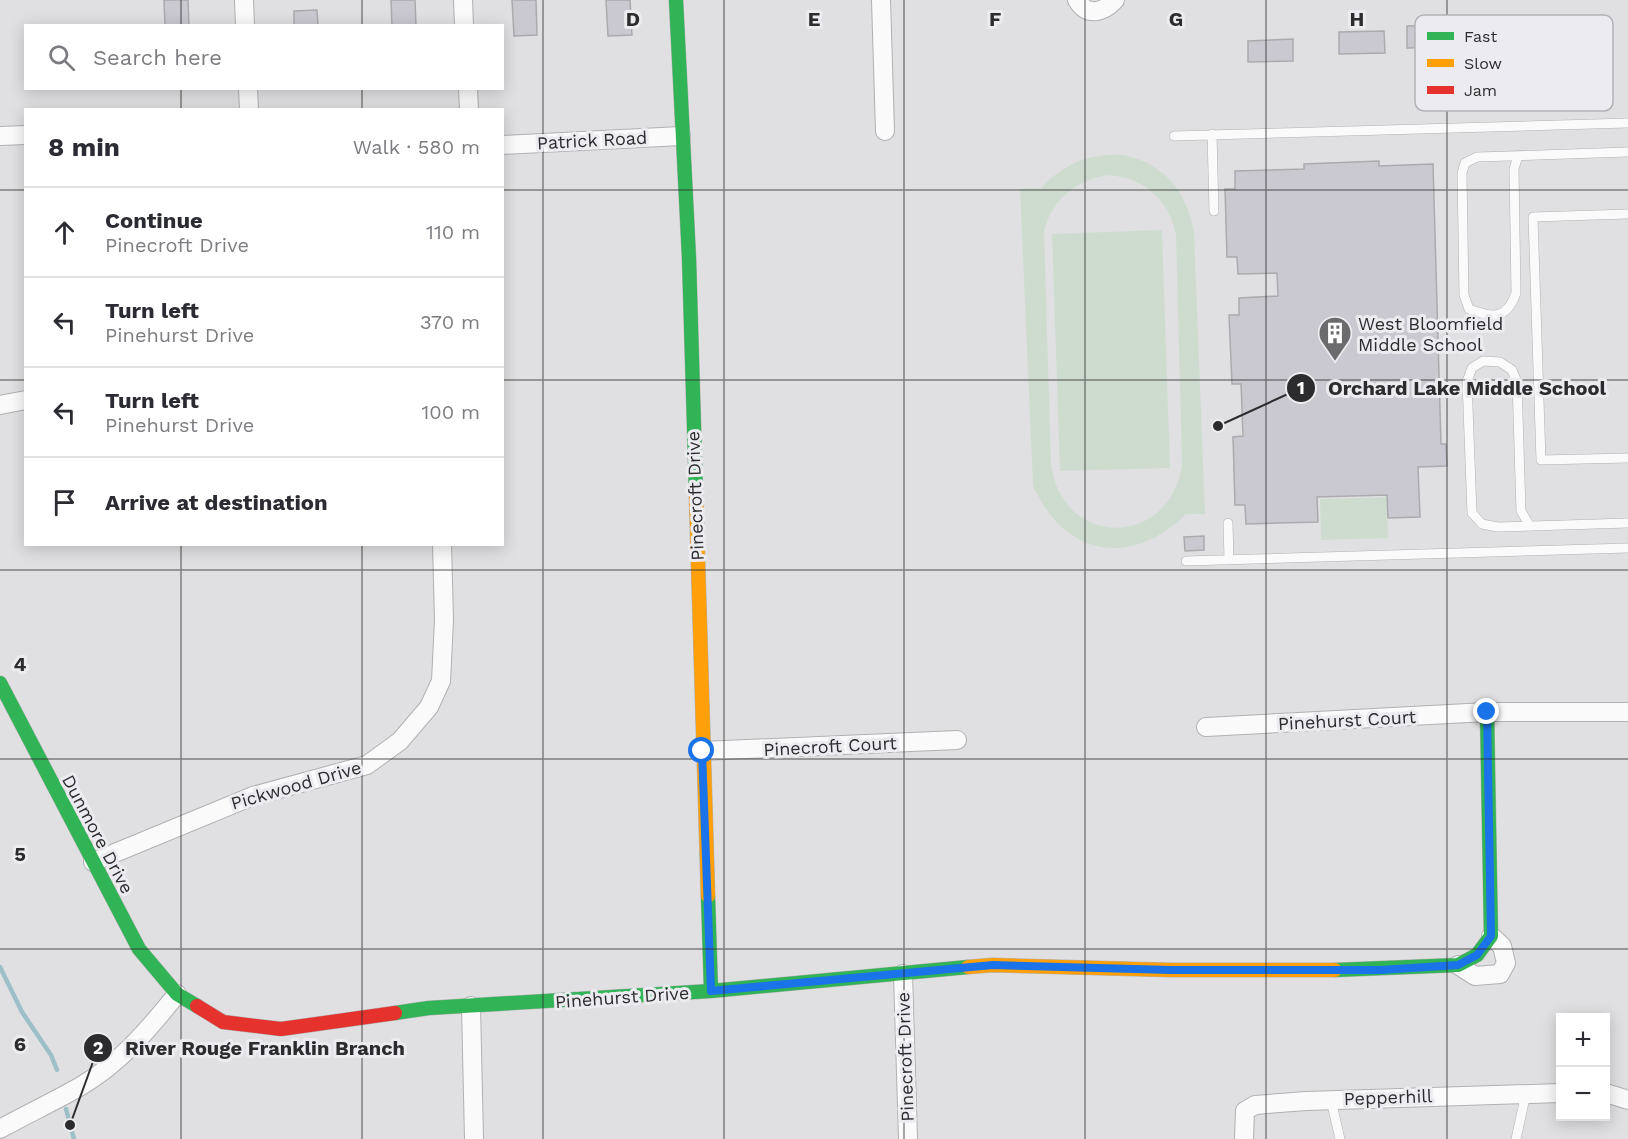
<!DOCTYPE html>
<html lang="en">
<head>
<meta charset="utf-8">
<style>
  :root { --surface:#fff; --page:#f7f7f7; --text:#2b2b33; --muted:#7c7c81; --line:#e1e1e2 }
  body { margin:0; font-family:"Work Sans",sans-serif; background:var(--page); color:var(--text) }
  .controls { position:absolute; right:18px; bottom:18px; display:grid; overflow:hidden; border-radius:0px; box-shadow:0 3px 15px #0003 }
  .controls button { width:54px; height:54px; display:grid; place-items:center; padding:0; border:0; border-bottom:2px solid var(--line); background:var(--surface); color:var(--text); font:30px sans-serif }
  .stop { position:absolute; width:18px; height:18px; margin:-14px; border:4px solid #1a73e8; border-radius:50%; background:#fff }
  .stop.end { background:#1a73e8; border-color:#fff; box-shadow:0 2px 6px #0008 }
  .list { margin:0; padding:0; list-style:none }
  h2 { display:flex; justify-content:space-between; align-items:center; height:78px; margin:0; padding:0 24px; font-size:26px }
  h2 small { font-size:20px; font-weight:400; color:var(--muted) }
  .list li { display:grid; grid-template-columns:39px 1fr auto; gap:18px; align-items:center; box-sizing:border-box; height:90px; padding:0 24px; border-top:2px solid var(--line) }
  .list b { display:block; font-size:22px; white-space:nowrap }
  .list p { margin:0; font-size:20px; white-space:nowrap; color:var(--muted) }
  .list em { font-size:20px; font-style:normal; color:var(--muted) }
  .icon { flex:none; width:33px; height:33px; fill:none; stroke:currentColor; stroke-width:2; stroke-linecap:round; stroke-linejoin:round }
  .map { position:relative; flex:none; width:1628px; height:1139px; overflow:hidden }
  .search { position:absolute; background:var(--surface); box-shadow:0 3px 15px #0003; left:24px; top:24px; width:480px; height:66px; display:flex; align-items:center; gap:15px; box-sizing:border-box; padding:0 21px; border-radius:0px; color:var(--muted); font-size:22px }
  .panel { position:absolute; background:var(--surface); box-shadow:0 3px 15px #0003; left:24px; top:108px; width:480px; height:438px; border-radius:0px }
  .map>svg:first-child { display:block }
  .green { fill:#cedcd0; fill-rule:evenodd }
  .lines { fill:none; stroke-linecap:round; stroke-linejoin:round }
  .stream { stroke:#9dbfc7; stroke-width:4.5 }
  .building { fill:#cac9d2; stroke:#ababad; stroke-width:1.5 }
  .lane-casing { stroke:#b1b1b3; stroke-width:10 }
  .street-casing { stroke:#b1b1b3; stroke-width:20 }
  .fast-casing { stroke:#b1b1b3; stroke-width:15 }
  .slow-casing { stroke:#b1b1b3; stroke-width:15 }
  .jam-casing { stroke:#b1b1b3; stroke-width:15 }
  .lane { stroke:#fafafb; stroke-width:9 }
  .street { stroke:#fafafb; stroke-width:18 }
  .fast { stroke:#30b455; stroke-width:14 }
  .slow { stroke:#ff9f0a; stroke-width:14 }
  .jam { stroke:#e5322d; stroke-width:14 }
  .route { stroke:#1a73e8; stroke-width:8 }
  .grid { fill:none; stroke:#2c2b2d; stroke-width:1.5; stroke-opacity:0.55 }
  .labels { text-anchor:middle; dominant-baseline:central; stroke-width:6; stroke-linejoin:round; paint-order:stroke }
  .street-label { font-size:18px; fill:#2c2b2d; stroke:#ececf0 }
  .poi-label { font-size:18px; fill:#2c2b2d; stroke:#ececf0; text-anchor:start }
  .key { fill:#ececf0; stroke:#b2b2b6; stroke-width:1.5 }
  .key-label { font-size:16px; fill:#2c2b2d }
  .grid-label { font-size:20px; text-anchor:middle; font-weight:bold; fill:#2c2b2d; stroke:#ececf0; stroke-width:6; stroke-linejoin:round; paint-order:stroke }
  .leader { fill:none; stroke:#2c2b2d; stroke-width:2 }
  .callout-dot { fill:#2c2b2d; stroke:#ececf0; stroke-width:2 }
  .mark-label { font-size:18px; text-anchor:middle; font-weight:bold; fill:#fff }
  .callout-label { font-size:20px; text-anchor:middle; font-weight:bold; fill:#2c2b2d; stroke:#ececf0; stroke-width:6; stroke-linejoin:round; paint-order:stroke }
</style>
</head>
<body>
<div class="map">
<svg width="1628" height="1139" viewBox="0 0 1628 1139">
  <rect width="100%" height="100%" fill="#e0e0e2"/>
  <path class="green" d="M1124,155C1165,164 1186,191 1194,231L1205,514H1186C1131,568 1065,557 1033,486L1020,189L1041,188C1065,163 1089,153 1124,155ZM1108,175C1144,178 1169,199 1176,235L1182,464C1170,549 1062,549 1051,464L1044,231C1053,198 1075,181 1108,175Z
    M1162,230L1170,468L1060,471L1052,234Z
    M1387,497L1388,538L1321,540L1320,499Z"/>
  <g class="lines">
    <path class="stream" d="M0,967L22,1012L51,1055L57,1070
      M66,1109L74,1139"/>
  </g>
  <path class="building" d="M164,0H188L189,26H165Z
    M391,0H415L416,26H392Z
    M512,0H536L537,35L514,36Z
    M606,0H630L632,35L608,36Z
    M317,10L318,26H294V11Z
    M1452,25V47L1407,48V26Z
    M1384,31L1385,53L1339,54V32Z
    M1293,39V61L1248,62V41Z
    M1379,161V166L1433,164L1441,444H1446L1447,466L1418,467L1420,517L1388,518L1387,495L1317,497L1318,522L1246,524L1245,505H1235L1233,437L1243,436L1242,408L1241,384H1232L1229,315H1239V298L1278,296L1277,273L1238,274L1237,257H1227L1225,189H1235V171L1304,169V164Z
    M1204,536V550L1185,551L1184,537Z"/>
  <g class="lines">
    <g class="lane-casing">
      <path id="lane" d="M1212,134L1214,211
        M1174,136L1628,123
        M1518,156L1514,169L1516,293C1507,320 1492,318 1469,309L1464,295L1462,173L1465,163L1477,157L1628,152
        M1628,214L1533,217L1541,460L1628,458
        M1228,523L1229,560
        M1530,526L1521,511L1517,382L1512,370L1500,362L1483,361L1472,368L1467,381L1472,513L1482,524L1498,527L1628,523
        M1186,561L1628,548
        M1331,1100L1340,1139
        M1516,1139L1526,1093"/>
    </g>
    <g class="street-casing">
      <path id="street" d="M244,0L245,26
        M463,0L464,26
        M881,0L885,131
        M1077,0C1087,17 1103,13 1115,0
        M248,88L249,110
        M468,88L469,110
        M0,136L26,135
        M502,145L681,136
        M0,405L26,400
        M1206,727L1487,712H1628
        M702,751L957,740
        M93,862L253,796L367,765L400,741L429,707L441,681L444,620L442,544
        M1458,965L1475,976L1500,974L1506,963L1502,946L1491,936
        M903,974L908,1139
        M471,1006L474,1139
        M1606,1093L1628,1100
        M0,1129C27,1114 55,1101 81,1086C120,1063 149,1029 177,994
        M1244,1139L1245,1111L1255,1105L1306,1101L1560,1093"/>
    </g>
    <g class="fast-casing">
      <path id="fast" d="M676,0L689,258L696,494
        M0,683L139,949L177,994L197,1006
        M708,896L711,991
        M1335,970L1458,965L1477,955L1491,936L1487,712
        M395,1013L429,1008L711,991L968,967"/>
    </g>
    <g class="slow-casing">
      <path id="slow" d="M696,494L708,896
        M968,967L993,965L1171,970H1335"/>
    </g>
    <g class="jam-casing">
      <path id="jam" d="M197,1006L223,1022L281,1029L395,1013"/>
    </g>
    <use href="#lane" class="lane"/>
    <use href="#street" class="street"/>
    <use href="#fast" class="fast"/>
    <use href="#slow" class="slow"/>
    <use href="#jam" class="jam"/>
  </g>
  <g class="lines">
    <path class="route" d="M702,751L711,991L993,965L1171,970H1380L1458,965L1477,955L1491,936L1487,712"/>
  </g>
  <path class="grid" d="M181,0V26M362,0V26M543,0V1139M724,0V1139M904,0V1139M1085,0V1139M1266,0V1139M1447,0V1139M181,88V110M362,88V110M0,190H26M502,190H1628M0,380H26M502,380H1628M181,544V1139M362,544V1139M0,570H1628M0,759H1628M0,949H1628"/>
  <defs>
    <g id="building-pin" transform="scale(1.725)"><path d="M0 17L-7.5 6A9.5 9.5 0 1 1 7.5 6Z" fill="#6b6a6c" stroke="#ececf0"/><path d="M-4-6H4V6H1V3H-1V6H-4ZM-2.5-4.3h1.7v1.8h-1.7ZM.8-4.3h1.7v1.8H.8ZM-2.5-1h1.7V.8h-1.7ZM.8-1h1.7V.8H.8Z" fill="#fff"/></g>
  </defs>
  <g fill-rule="evenodd">
    <use href="#building-pin" x="1335" y="333"/>
  </g>
  <g class="labels">
    <g class="street-label">
      <text transform="translate(592 140) rotate(-3)">Patrick Road</text>
      <text transform="translate(695 496) rotate(-92)">Pinecroft Drive</text>
      <text transform="translate(1347 720) rotate(-3)">Pinehurst Court</text>
      <text transform="translate(830 746) rotate(-3)">Pinecroft Court</text>
      <text transform="translate(296 785) rotate(-16)">Pickwood Drive</text>
      <text transform="translate(98 834) rotate(62)">Dunmore Drive</text>
      <text transform="translate(622 997) rotate(-4)">Pinehurst Drive</text>
      <text transform="translate(905 1057) rotate(-92)">Pinecroft Drive</text>
      <text transform="translate(1388 1097) rotate(-2)">Pepperhill</text>
    </g>
    <g class="poi-label">
      <text x="1358" y="323">West Bloomfield<tspan x="1358" dy="21">Middle School</tspan></text>
    </g>
  </g>
  <rect x="1415" y="15" width="198" height="96" rx="9" class="key"/>
  <rect x="1427" y="32" width="27" height="8" fill="#30b455"/>
  <rect x="1427" y="59" width="27" height="8" fill="#ff9f0a"/>
  <rect x="1427" y="86" width="27" height="8" fill="#e5322d"/>
  <g class="key-label">
    <text x="1464" y="42">Fast</text>
    <text x="1464" y="69">Slow</text>
    <text x="1464" y="96">Jam</text>
  </g>
  <g class="grid-label">
    <text x="633" y="26">D</text>
    <text x="814" y="26">E</text>
    <text x="995" y="26">F</text>
    <text x="1176" y="26">G</text>
    <text x="1357" y="26">H</text>
    <text x="20" y="671">4</text>
    <text x="20" y="861">5</text>
    <text x="20" y="1051">6</text>
  </g>
  <path class="leader" d="M1218 426L1301 388M70 1125L98 1048"/>
  <g class="callout-dot">
    <circle cx="1218" cy="426" r="6"/>
    <circle cx="70" cy="1125" r="6"/>
    <circle cx="1301" cy="388" r="15"/>
    <circle cx="98" cy="1048" r="15"/>
  </g>
  <g class="mark-label">
    <text x="1301" y="394">1</text>
    <text x="98" y="1054">2</text>
  </g>
  <g class="callout-label">
    <text x="1467" y="395">Orchard Lake Middle School</text>
    <text x="265" y="1055">River Rouge Franklin Branch</text>
  </g>
</svg>
<div class="controls">
<button>+</button>
<button>−</button>
</div>
<div class="stop" style="left:702px;top:751px"></div>
<div class="stop end" style="left:1487px;top:712px"></div>
<div class="search"><svg class="icon" aria-label="search" viewBox="0 0 24 24"><circle cx="10" cy="10" r="6"/><path d="M15 15l6 6"/></svg>Search here</div>
<section class="panel">
<h2>8 min<small>Walk · 580 m</small></h2>
<ul class="list">
<li><svg class="icon" aria-label="ahead" viewBox="0 0 24 24"><path d="M12 20V5M6 11l6-6 6 6"/></svg><div><b>Continue</b><p>Pinecroft Drive</p></div><em>110 m</em></li>
<li><svg class="icon" aria-label="left" viewBox="0 0 24 24"><path d="M17 20v-9H6M10 6l-5 5 5 5"/></svg><div><b>Turn left</b><p>Pinehurst Drive</p></div><em>370 m</em></li>
<li><svg class="icon" aria-label="left" viewBox="0 0 24 24"><path d="M17 20v-9H6M10 6l-5 5 5 5"/></svg><div><b>Turn left</b><p>Pinehurst Drive</p></div><em>100 m</em></li>
<li><svg class="icon" aria-label="arrive" viewBox="0 0 24 24"><path d="M6 21V4h12l-3 4 3 4H6"/></svg><div><b>Arrive at destination</b></div></li>
</ul>
</section>
</div>
</body>
</html>
